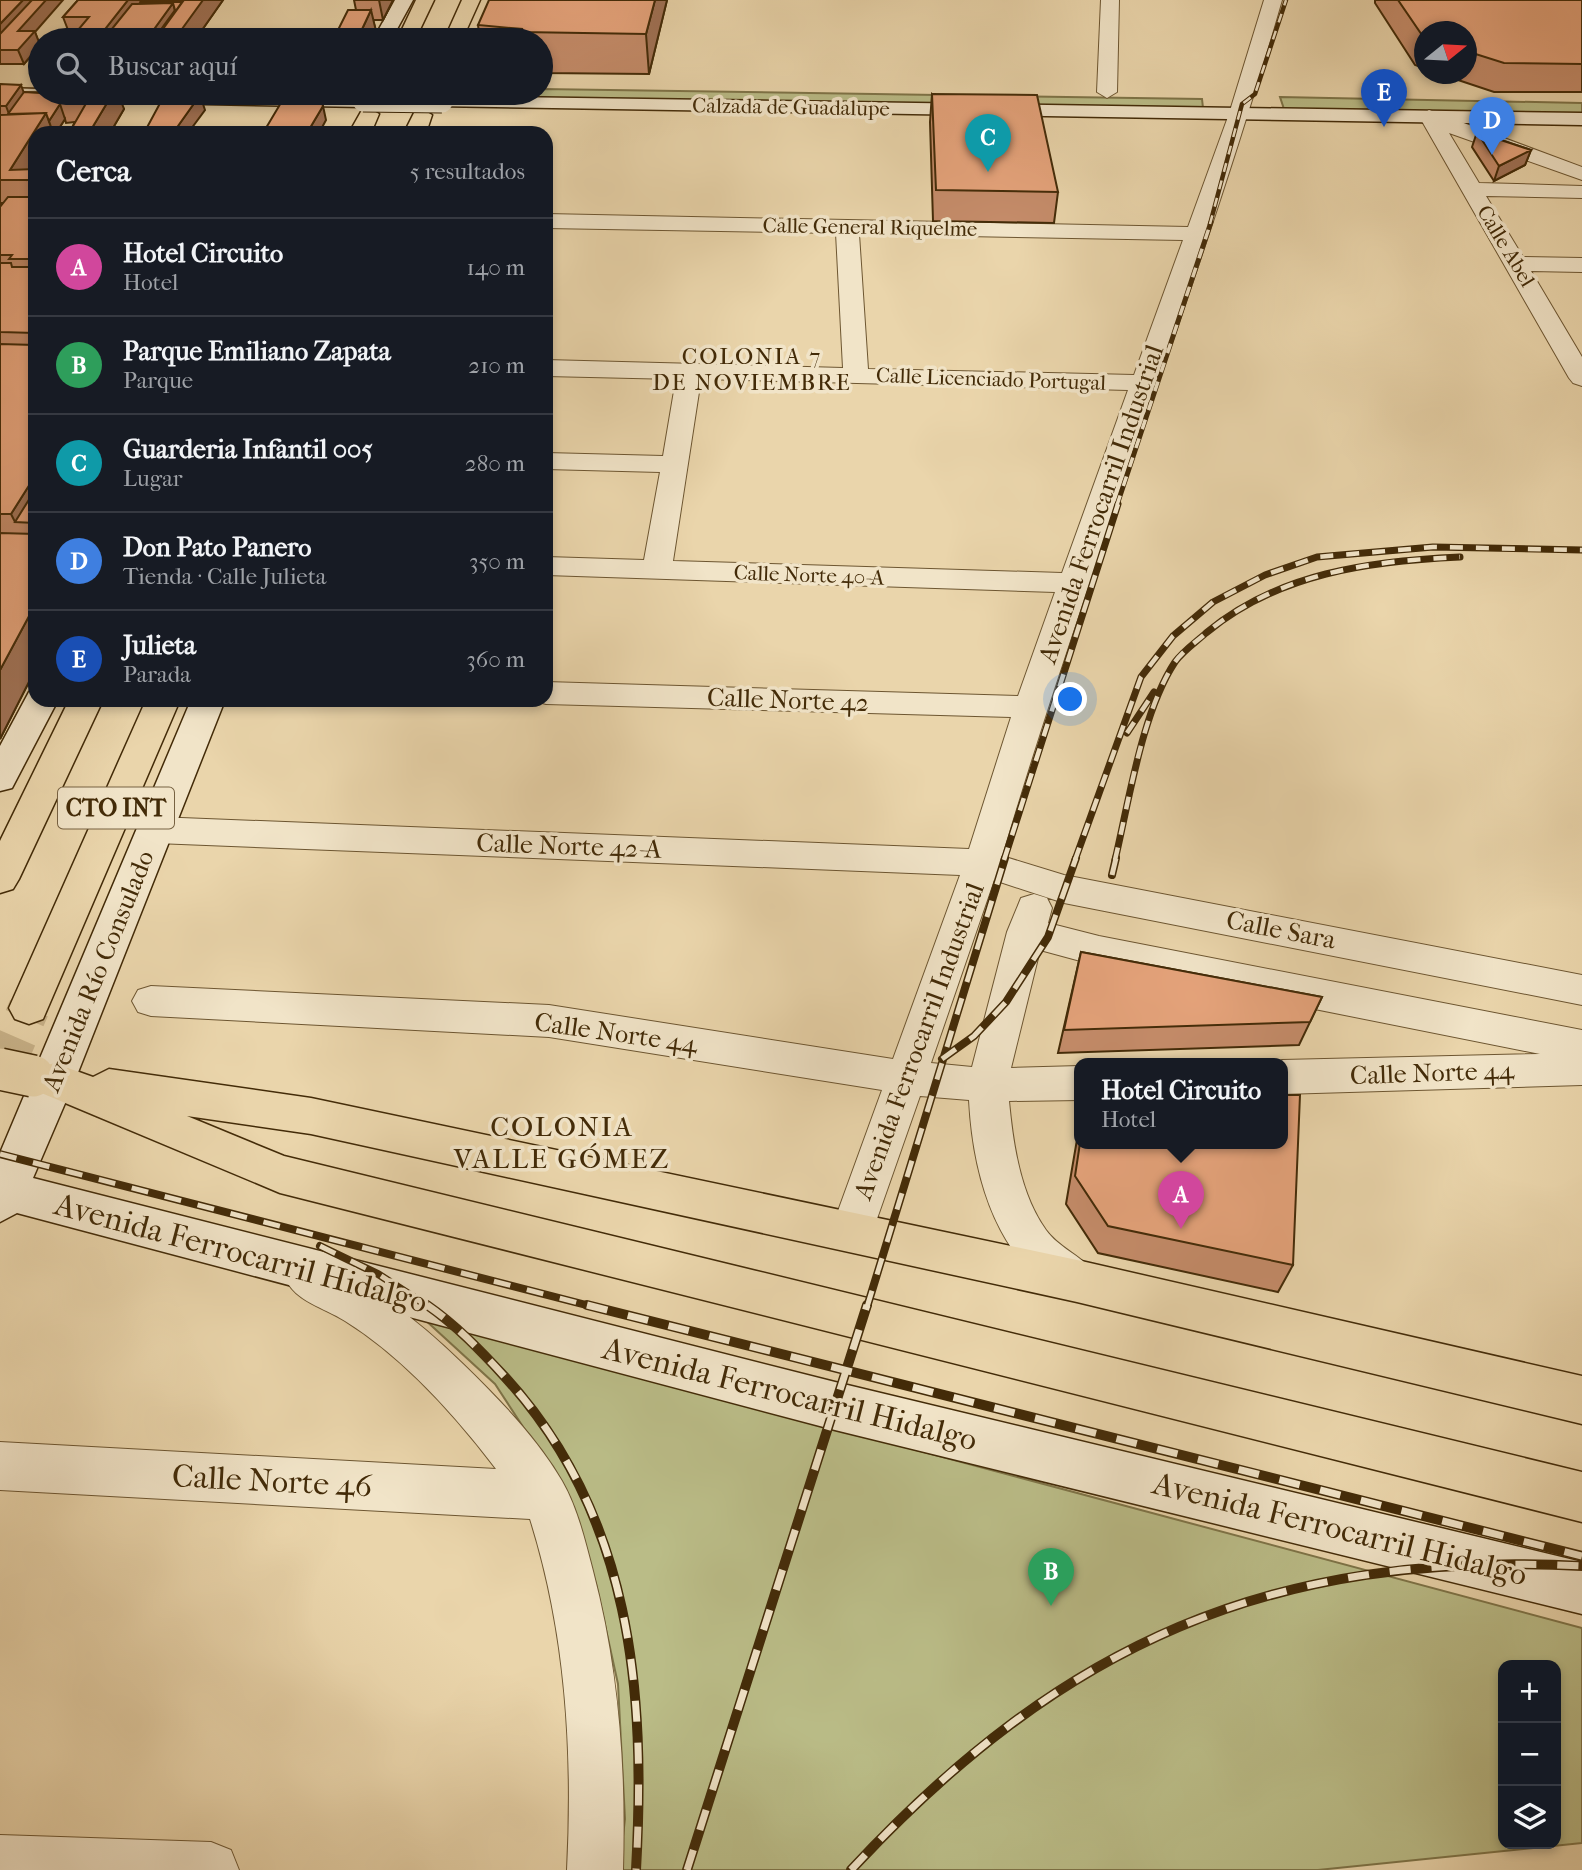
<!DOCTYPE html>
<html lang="es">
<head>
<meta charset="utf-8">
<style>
  :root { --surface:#171b24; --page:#242831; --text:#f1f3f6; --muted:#9ea1a6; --line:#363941; --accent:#c59692 }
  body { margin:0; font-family:"IM FELL French Canon",serif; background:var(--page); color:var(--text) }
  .controls { position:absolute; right:21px; bottom:21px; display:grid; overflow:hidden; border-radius:14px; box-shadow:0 4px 10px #0003 }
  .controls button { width:63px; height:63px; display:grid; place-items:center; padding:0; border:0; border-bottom:2px solid var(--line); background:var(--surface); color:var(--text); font:35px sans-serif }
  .compass { position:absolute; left:1414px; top:21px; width:63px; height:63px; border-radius:50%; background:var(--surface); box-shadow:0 4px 10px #0003; rotate:72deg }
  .you { position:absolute; left:1071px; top:700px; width:24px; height:24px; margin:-18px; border:5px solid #fff; border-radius:50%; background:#1a73e8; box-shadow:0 0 0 10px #1a73e833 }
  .badge { display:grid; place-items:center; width:46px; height:46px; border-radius:50%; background:var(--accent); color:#fff; font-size:23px; font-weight:700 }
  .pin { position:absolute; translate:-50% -58px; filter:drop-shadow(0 2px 4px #0008) }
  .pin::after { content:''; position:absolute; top:37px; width:24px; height:21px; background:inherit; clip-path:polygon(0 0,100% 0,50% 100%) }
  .popup { position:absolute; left:1074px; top:1058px; width:214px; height:91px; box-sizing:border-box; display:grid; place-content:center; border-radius:14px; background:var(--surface); filter:drop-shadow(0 2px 5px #0005); font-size:23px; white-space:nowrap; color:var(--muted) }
  .popup b { font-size:26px; color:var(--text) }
  .popup::after { content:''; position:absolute; left:50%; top:100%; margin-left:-14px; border:14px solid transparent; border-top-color:var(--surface) }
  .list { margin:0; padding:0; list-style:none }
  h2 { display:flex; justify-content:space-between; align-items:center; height:91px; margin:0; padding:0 28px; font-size:30px }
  h2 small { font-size:23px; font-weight:400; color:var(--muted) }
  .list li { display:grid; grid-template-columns:46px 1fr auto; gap:21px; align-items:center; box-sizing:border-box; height:98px; padding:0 28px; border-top:2px solid var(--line) }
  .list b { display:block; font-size:26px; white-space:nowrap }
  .list p { margin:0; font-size:23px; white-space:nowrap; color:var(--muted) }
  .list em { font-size:23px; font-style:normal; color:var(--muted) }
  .icon { flex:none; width:38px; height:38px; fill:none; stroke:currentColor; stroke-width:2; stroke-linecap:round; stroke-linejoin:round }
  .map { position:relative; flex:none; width:1582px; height:1870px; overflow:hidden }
  .search { position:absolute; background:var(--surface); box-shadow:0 4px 10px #0003; left:28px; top:28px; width:525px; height:77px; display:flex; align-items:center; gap:18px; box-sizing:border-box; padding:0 24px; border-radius:38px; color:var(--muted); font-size:26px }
  .panel { position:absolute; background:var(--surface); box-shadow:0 4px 10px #0003; left:28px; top:126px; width:525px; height:581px; border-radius:21px }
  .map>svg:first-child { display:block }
  .green { fill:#babc87; stroke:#7e7448; stroke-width:2; fill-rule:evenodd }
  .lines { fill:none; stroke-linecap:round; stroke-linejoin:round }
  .highway-tunnel { stroke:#c9b38a; stroke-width:41; stroke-dasharray:41 21; stroke-linecap:butt }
  .street-casing { stroke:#6d5631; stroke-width:2 }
  .secondary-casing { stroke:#432b08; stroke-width:3 }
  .primary-casing { stroke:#432b08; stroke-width:3 }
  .highway-casing { stroke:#432b08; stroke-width:3 }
  .street { fill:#f1e4c8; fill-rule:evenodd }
  .secondary { fill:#f1e4c8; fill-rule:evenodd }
  .primary { fill:#ead5ab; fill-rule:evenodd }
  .highway { fill:#ead5ab; fill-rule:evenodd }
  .rail-far4-casing { stroke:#432b08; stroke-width:4.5 }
  .rail-far3-casing { stroke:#432b08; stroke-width:5 }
  .rail-far2-casing { stroke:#432b08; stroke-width:7 }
  .rail-far1-casing { stroke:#432b08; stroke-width:8 }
  .rail-casing { stroke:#432b08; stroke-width:10 }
  .rail-far4 { stroke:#f1e4c8; stroke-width:2.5; stroke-dasharray:9; stroke-linecap:butt }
  .rail-far3 { stroke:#f1e4c8; stroke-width:3.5; stroke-dasharray:10; stroke-linecap:butt }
  .rail-far2 { stroke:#f1e4c8; stroke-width:4.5; stroke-dasharray:13; stroke-linecap:butt }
  .rail-far1 { stroke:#f1e4c8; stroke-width:5; stroke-dasharray:17; stroke-linecap:butt }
  .rail { stroke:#f1e4c8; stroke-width:7; stroke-dasharray:21; stroke-linecap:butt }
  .secondary-bridge-casing { stroke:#432b08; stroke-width:23; stroke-linecap:butt }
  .primary-bridge-casing { stroke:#432b08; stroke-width:44; stroke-linecap:butt }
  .secondary-bridge { stroke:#f1e4c8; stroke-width:21 }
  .primary-bridge { stroke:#ead5ab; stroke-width:41 }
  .wall { fill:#c58c6a; stroke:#432b08; stroke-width:2 }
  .shaded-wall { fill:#a07256; stroke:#432b08; stroke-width:2 }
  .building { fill:#e5a37b; stroke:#432b08; stroke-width:2 }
  .labels { text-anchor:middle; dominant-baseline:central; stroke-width:7; stroke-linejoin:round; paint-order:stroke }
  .far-street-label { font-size:21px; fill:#432b08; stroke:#f1e4c8 }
  .far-neighbourhood-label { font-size:23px; letter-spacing:2px; fill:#432b08; stroke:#f1e4c8 }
  .shield { fill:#f1e4c8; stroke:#776242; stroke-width:2 }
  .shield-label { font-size:24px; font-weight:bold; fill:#432b08 }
  .street-label { font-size:26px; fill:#432b08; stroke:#f1e4c8 }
  .neighbourhood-label { font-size:28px; letter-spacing:2px; fill:#432b08; stroke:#f1e4c8 }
  .near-street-label { font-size:32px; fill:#432b08; stroke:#f1e4c8 }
</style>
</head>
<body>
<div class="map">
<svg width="1582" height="1870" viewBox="0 0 1582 1870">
  <rect width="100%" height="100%" fill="#ead5ab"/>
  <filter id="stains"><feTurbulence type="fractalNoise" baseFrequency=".00286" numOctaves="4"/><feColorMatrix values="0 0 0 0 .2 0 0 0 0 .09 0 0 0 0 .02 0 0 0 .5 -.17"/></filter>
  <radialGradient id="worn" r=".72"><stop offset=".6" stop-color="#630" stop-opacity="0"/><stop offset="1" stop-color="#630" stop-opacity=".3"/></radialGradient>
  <path class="green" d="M541,89L1202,99L1203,108L465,97L467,93H541Z
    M1280,97L1582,103V114L1284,109Z
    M423,1318L1582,1628V1843L1318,1870H619L625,1819L618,1684L596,1584L563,1488L495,1384ZM1503,1665H1556V1844H1503Z"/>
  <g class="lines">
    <path class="highway-tunnel" d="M0,1075L29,1008"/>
    <g class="street-casing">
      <path id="street" d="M1101,0H1119L1117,92L1107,98L1097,92Z
        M1264,0H1282C1199,288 1087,568 1002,856L1064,875L1582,975V1005L1064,903L994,880L931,1063L972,1067L1007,932L1021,898L1034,894L1047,898L1052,908L1048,923L1099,936L1582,1030V1085L1282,1094V1063H1275L1282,1060L1540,1054L1099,966L1040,950L1011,1068L1080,1066V1100L1009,1101C1013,1143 1020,1194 1046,1230C1061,1251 1088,1257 1099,1281L1093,1295L1077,1301C998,1271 973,1177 969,1100L920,1096L872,1233L866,1247L851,1252L836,1247L830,1233L882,1090L549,1037L151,1016L138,1012L132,1001L138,990L151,986L549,1005L893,1059L960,875L156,843L144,839L139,830L144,821L156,817L969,849L1011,717L546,704L535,701L546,700V682L1018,696L1055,592L546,575V557L644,560L660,472L546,469V453L663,456L676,379L546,376V360L843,368L836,233L546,228V214L1188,227L1229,114ZM859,234L1183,240L1134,375L868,369ZM701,379L1128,390L1062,573L673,561Z
        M1429,110L1582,167V180L1449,133L1479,183L1582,186V198L1486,196L1523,257L1582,258V272L1531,271L1582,357V386L1573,383L1569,378L1419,116Z
        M307,1258C368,1281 417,1319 463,1364C499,1399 537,1438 562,1481C578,1509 585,1541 593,1571C619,1670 626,1768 623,1870H567C573,1751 566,1633 530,1519L0,1490V1442L496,1469C455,1415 403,1357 345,1321C323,1307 296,1302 285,1278L292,1264Z
        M0,1835L211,1842L231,1850L239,1870H0Z"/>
    </g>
    <g class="secondary-casing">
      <path id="secondary" d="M395,0H413L391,40H373Z
        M0,88L40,89V93L363,95L373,101L363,107L0,100Z
        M442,96L1582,113V125L435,106L432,102L435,98Z
        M35,690V700H58L12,788L0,791V746L29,692Z
        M191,700H225L75,1080L33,1178L835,1382L1582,1562V1614L835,1430L17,1213L0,1222V1153Z"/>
    </g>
    <g class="primary-casing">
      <path id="primary" d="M54,1063L93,1077L109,1069L311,1098L1077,1260L1582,1376V1424L1077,1302L311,1134L187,1116L284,1156L1582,1472V1522L280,1193L39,1092L33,1080L39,1068Z"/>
    </g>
    <g class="highway-casing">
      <path id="highway" d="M416,0H434L415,40H397Z
        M462,0H480L462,40H444Z
        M369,108L379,114L371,133H349L362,110Z
        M422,109L432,115L426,133H404L415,111Z
        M69,700H103L19,879L13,889L0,893V841Z
        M146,700H180L43,1019L29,1024L15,1019L9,1008Z"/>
    </g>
    <use href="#street" class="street"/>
    <use href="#secondary" class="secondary"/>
    <use href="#primary" class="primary"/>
    <use href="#highway" class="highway"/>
    <g class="rail-far4-casing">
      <path id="rail-far4" d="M1210,224L1242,104L1255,94L1286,0"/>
    </g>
    <g class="rail-far3-casing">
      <path id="rail-far3" d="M1117,505L1211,222"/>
    </g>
    <g class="rail-far2-casing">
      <path id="rail-far2" d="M1127,733L1154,692
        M1004,860L1118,504
        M1075,860L1141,677L1173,636L1213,602L1265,575L1317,557L1433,547L1582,550
        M1115,860C1129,801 1142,712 1175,662C1183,651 1196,642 1206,633C1278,573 1369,561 1460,557"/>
    </g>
    <g class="rail-far1-casing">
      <path id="rail-far1" d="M1112,875L1116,858
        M942,1059L974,1036L1006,1002L1048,937L1076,858
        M0,1154L594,1307
        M320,1246L378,1274L429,1307
        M867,1307L1005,858"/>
    </g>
    <g class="rail-casing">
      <path id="rail" d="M427,1305C456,1325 481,1351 505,1377C632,1516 646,1691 636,1870
        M587,1305L1582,1556
        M687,1870L867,1305
        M851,1870C1062,1643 1271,1550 1582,1566"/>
    </g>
    <use href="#rail-far4" class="rail-far4"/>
    <use href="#rail-far3" class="rail-far3"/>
    <use href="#rail-far2" class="rail-far2"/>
    <use href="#rail-far1" class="rail-far1"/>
    <use href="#rail" class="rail"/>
    <g class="secondary-bridge-casing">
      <path id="secondary-bridge" d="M363,101L442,102"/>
    </g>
    <g class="primary-bridge-casing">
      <path id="primary-bridge" d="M0,1069L33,1076"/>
    </g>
    <use href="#secondary-bridge" class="secondary-bridge"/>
    <use href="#primary-bridge" class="primary-bridge"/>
  </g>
  <path class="wall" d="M0,0L35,32L40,45L24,64H0Z
    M78,0H223L195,40H60L68,30L63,17Z
    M354,0H393L383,20H373L376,31L334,38L356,10Z
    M667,0L649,74L541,73V40H480L478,25Z
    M1375,0H1582V92H1494L1440,74H1466V32H1424V68L1415,65L1375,3Z
    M0,84L24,92L113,93L124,109L110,133H69L75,122L66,123L65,119L56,133H35V167L33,169H35V670L0,739V204H3L4,203H0Z
    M932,94L1058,192L1054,223L933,221L930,122Z
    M1477,132L1531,150L1525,165L1494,181L1472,147Z
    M1081,952L1322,997L1299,1045L1058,1053Z
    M1080,1122V1143L1293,1265L1278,1292L1098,1253L1066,1204Z"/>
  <path class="shaded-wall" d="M23,0H63L35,32L40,45L24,64L18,50H0V24Z
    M128,0H140L143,10L126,40H98V38Z
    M190,0H223L195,40H155L152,32L173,3L177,19Z
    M379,0H393L383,20Z
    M655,0H667L649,74L646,34Z
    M371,10L376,31L371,40H357Z
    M136,32L139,40H130Z
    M21,85L29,107L12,122L6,106Z
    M113,93H118L124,109L110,133H89Z
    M200,95L205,110L188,133H173Z
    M60,104L65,119L56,133H53L49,121Z
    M323,106L326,120L319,133H307Z
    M46,113L53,133H35V167L26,180L10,170Z
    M1531,150L1525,165L1494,181L1499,166Z
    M35,476V520L15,522L11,514Z
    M35,605V670L0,739V670Z"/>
  <path class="building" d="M0,0H23L0,24Z
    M32,0H46L18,31H35L18,50H0V34Z
    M78,0H128L98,38L72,37L89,17H63Z
    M184,0H203L174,40H155Z
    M489,0H655L646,34L521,32L522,29L478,25Z
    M1398,0H1582V64L1504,63L1466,51V32H1424V38Z
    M141,2H182L155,40H137L138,39H154L175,10L173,3L139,4Z
    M173,3L152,32H136L130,40H103L132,4Z
    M348,10H371L357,40H262L264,38H334Z
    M68,30H78L72,37L73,40H60Z
    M0,84L21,85L6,106H0Z
    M24,92L40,93H63L58,101L60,104L49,121L46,113L8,114Z
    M63,93H113L89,133H69L88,100L58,101Z
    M165,94L200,95L173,133H144Z
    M932,94L1037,95L1058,192L936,190Z
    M285,96L321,101L323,106L307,133H263Z
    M46,113L10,170L35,169V180H0V115Z
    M1477,132L1531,150L1499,166Z
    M8,197H35V259H9L12,255H0V207Z
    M0,263H11L12,267H35V333L0,332Z
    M0,344L35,345V476L11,514H0Z
    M35,490V523L15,522Z
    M0,533L35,534V605L0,670Z
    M1081,952L1322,997L1310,1022L1064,1030Z
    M1283,1095H1300L1293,1265L1108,1226L1075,1176L1080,1143H1283Z"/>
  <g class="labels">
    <g class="far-street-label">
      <text transform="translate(791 107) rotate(1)">Calzada de Guadalupe</text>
      <text transform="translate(870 227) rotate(1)">Calle General Riquelme</text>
      <text transform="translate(1506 246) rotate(59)">Calle Abel</text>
      <text transform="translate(991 379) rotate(2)">Calle Licenciado Portugal</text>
      <text transform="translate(809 575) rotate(2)">Calle Norte 40-A</text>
    </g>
    <g class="far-neighbourhood-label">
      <text x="752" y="356">COLONIA 7<tspan x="752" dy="26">DE NOVIEMBRE</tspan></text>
    </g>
    <rect class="shield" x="58" y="787.5" width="116" height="41" rx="5"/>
    <g class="shield-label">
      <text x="116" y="808">CTO INT</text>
    </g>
    <g class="street-label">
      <text transform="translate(1101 504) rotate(-71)">Avenida Ferrocarril Industrial</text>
      <text transform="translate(788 700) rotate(2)">Calle Norte 42</text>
      <text transform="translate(569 846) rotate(2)">Calle Norte 42-A</text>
      <text transform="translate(1281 930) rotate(11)">Calle Sara</text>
      <text transform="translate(98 971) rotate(-68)">Avenida Río Consulado</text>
      <text transform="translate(616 1033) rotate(8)">Calle Norte 44</text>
      <text transform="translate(919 1041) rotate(-70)">Avenida Ferrocarril Industrial</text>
      <text transform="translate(1432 1073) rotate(-2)">Calle Norte 44</text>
    </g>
    <g class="neighbourhood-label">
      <text x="562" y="1126">COLONIA<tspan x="562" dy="32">VALLE GÓMEZ</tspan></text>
    </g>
    <g class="near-street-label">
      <text transform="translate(241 1253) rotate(15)">Avenida Ferrocarril Hidalgo</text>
      <text transform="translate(790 1394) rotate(14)">Avenida Ferrocarril Hidalgo</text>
      <text transform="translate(272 1481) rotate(3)">Calle Norte 46</text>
      <text transform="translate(1340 1529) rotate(14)">Avenida Ferrocarril Hidalgo</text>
    </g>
  </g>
  <rect width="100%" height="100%" filter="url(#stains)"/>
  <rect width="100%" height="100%" fill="url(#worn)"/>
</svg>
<div class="controls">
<button>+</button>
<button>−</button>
<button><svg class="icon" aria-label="layers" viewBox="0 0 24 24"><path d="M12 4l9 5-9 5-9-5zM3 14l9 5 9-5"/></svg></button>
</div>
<svg class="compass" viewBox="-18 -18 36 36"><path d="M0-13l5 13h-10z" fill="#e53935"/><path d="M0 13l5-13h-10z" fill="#9ea1a6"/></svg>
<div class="you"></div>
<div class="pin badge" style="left:1181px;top:1229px;background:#d1479c">A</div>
<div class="popup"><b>Hotel Circuito</b>Hotel</div>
<div class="pin badge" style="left:1051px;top:1606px;background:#2e9e5b">B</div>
<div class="pin badge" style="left:988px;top:172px;background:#0f9aa8">C</div>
<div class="pin badge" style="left:1492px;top:155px;background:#3f7fe0">D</div>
<div class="pin badge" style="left:1384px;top:127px;background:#1a4fb4">E</div>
<div class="search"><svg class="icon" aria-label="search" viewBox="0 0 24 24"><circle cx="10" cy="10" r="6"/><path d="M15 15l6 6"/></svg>Buscar aquí</div>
<section class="panel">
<h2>Cerca<small>5 resultados</small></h2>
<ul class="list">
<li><span class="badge" style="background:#d1479c">A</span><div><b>Hotel Circuito</b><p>Hotel</p></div><em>140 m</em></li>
<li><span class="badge" style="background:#2e9e5b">B</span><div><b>Parque Emiliano Zapata</b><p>Parque</p></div><em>210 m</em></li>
<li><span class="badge" style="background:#0f9aa8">C</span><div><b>Guarderia Infantil 005</b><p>Lugar</p></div><em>280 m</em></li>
<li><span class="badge" style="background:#3f7fe0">D</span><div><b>Don Pato Panero</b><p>Tienda · Calle Julieta</p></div><em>350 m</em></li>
<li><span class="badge" style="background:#1a4fb4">E</span><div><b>Julieta</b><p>Parada</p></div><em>360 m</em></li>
</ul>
</section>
</div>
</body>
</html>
